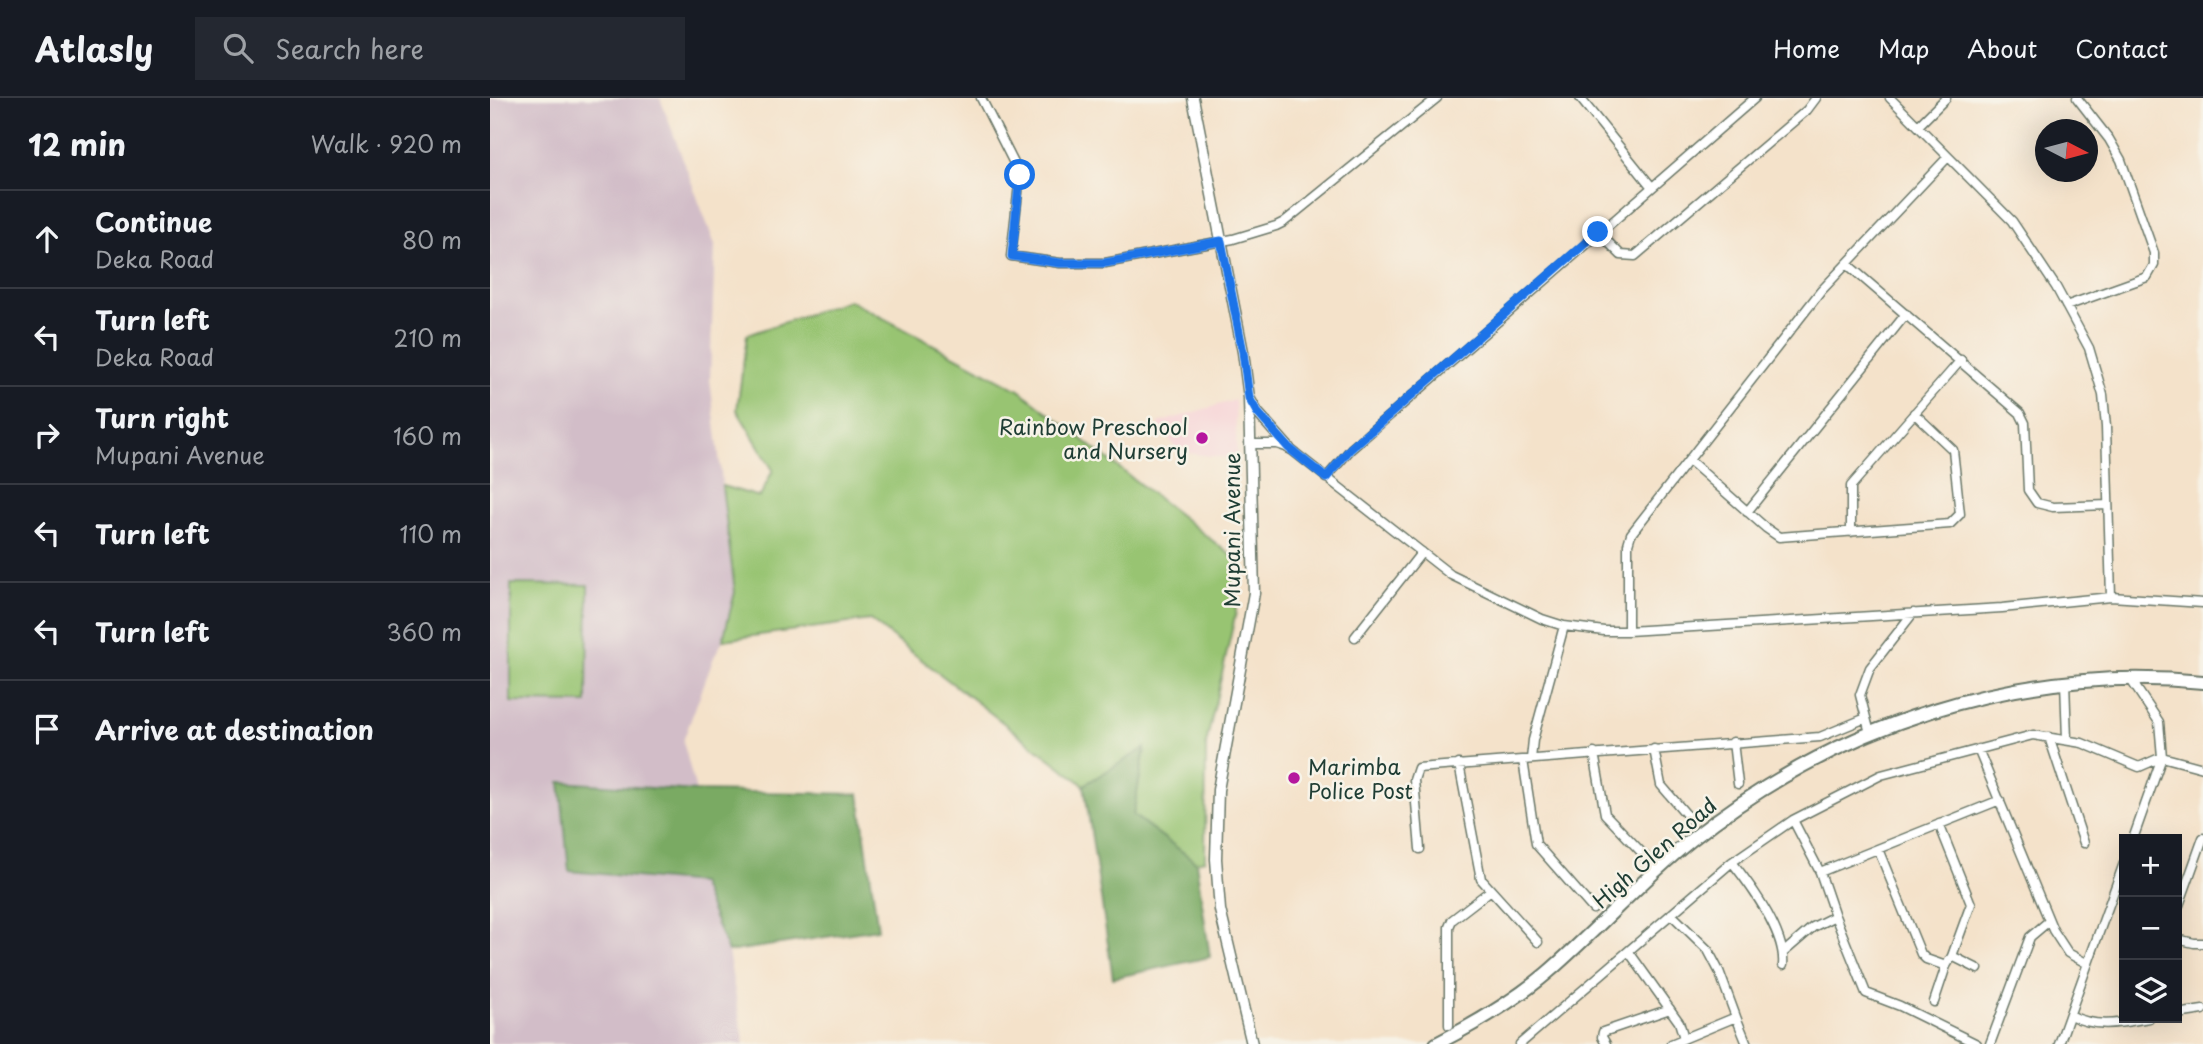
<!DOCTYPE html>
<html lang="en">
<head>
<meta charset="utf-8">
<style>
  :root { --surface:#171b24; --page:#242831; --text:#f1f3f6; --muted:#9ea1a6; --line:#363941 }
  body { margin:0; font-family:"Playpen Sans",sans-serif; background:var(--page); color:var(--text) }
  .controls { position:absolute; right:21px; bottom:21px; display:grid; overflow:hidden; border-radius:0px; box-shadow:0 7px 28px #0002 }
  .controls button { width:63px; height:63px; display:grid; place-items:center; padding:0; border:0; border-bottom:2px solid var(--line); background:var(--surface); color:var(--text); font:35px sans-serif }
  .compass { position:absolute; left:1545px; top:21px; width:63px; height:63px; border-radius:50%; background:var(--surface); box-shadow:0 7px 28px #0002; rotate:96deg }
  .stop { position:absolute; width:21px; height:21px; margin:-16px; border:5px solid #1a73e8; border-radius:50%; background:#fff }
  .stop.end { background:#1a73e8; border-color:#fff; box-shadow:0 2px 7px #0008 }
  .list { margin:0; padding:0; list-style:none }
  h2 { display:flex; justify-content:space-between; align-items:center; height:91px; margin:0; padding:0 28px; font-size:30px }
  h2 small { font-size:23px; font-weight:400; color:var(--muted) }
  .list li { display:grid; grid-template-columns:46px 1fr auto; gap:21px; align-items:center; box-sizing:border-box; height:98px; padding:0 28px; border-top:2px solid var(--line) }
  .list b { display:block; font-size:26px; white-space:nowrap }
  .list p { margin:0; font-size:23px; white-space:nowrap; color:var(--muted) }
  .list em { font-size:23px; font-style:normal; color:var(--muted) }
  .icon { flex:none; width:38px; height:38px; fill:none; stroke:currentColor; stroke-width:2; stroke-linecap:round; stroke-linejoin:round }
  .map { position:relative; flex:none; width:1713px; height:946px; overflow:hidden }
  header { display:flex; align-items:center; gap:42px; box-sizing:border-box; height:98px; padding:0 35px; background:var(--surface); border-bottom:2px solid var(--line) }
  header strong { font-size:33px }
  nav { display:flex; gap:38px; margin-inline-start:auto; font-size:24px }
  .search { width:490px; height:63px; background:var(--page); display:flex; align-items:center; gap:18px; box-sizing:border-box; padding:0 24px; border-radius:0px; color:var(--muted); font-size:26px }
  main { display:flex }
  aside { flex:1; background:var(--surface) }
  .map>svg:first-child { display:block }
  .built { fill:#f7cfd4 }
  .industrial { fill:#d2bdc8 }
  .green { fill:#98c472; stroke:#5c8053; stroke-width:2 }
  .forest { fill:#7aaa64; stroke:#4c744c; stroke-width:2 }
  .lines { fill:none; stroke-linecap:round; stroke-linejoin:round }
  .minor-casing { stroke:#6a7768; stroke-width:11 }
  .tertiary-casing { stroke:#6a7768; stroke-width:13 }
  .primary-casing { stroke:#6a7768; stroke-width:16 }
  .minor { stroke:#fff; stroke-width:8 }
  .tertiary { stroke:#fff; stroke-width:10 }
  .primary { stroke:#fff; stroke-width:12 }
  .route { stroke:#1a73e8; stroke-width:9 }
  .poi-dot { fill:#b5179e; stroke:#f7f3e8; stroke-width:2.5 }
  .labels { text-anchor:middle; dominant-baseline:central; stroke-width:5; stroke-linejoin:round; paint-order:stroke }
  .poi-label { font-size:21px; fill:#1f3d34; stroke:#f7f3e8; text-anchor:end }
  .street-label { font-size:21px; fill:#1f3d34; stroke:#f7f3e8 }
</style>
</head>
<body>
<header>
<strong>Atlasly</strong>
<div class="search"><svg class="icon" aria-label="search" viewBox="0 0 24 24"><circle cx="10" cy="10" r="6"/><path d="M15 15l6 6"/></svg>Search here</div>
<nav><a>Home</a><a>Map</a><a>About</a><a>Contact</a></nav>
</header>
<main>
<aside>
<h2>12 min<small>Walk · 920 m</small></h2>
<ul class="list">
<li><svg class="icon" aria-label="ahead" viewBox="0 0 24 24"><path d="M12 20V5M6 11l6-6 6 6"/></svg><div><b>Continue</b><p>Deka Road</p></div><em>80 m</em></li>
<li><svg class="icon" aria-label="left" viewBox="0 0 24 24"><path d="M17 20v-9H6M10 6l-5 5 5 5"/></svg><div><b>Turn left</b><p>Deka Road</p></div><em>210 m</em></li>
<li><svg class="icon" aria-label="right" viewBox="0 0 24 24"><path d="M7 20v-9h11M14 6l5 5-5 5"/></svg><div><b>Turn right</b><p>Mupani Avenue</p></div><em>160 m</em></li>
<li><svg class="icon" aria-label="left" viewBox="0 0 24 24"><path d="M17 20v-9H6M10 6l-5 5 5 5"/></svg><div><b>Turn left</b></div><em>110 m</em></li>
<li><svg class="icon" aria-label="left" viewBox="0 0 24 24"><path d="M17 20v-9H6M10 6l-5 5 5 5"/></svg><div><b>Turn left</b></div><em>360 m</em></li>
<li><svg class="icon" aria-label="arrive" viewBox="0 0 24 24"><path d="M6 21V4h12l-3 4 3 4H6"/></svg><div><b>Arrive at destination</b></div></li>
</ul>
</aside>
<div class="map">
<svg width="1713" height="946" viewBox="0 0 1713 946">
  <rect width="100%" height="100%" fill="#f7f3e8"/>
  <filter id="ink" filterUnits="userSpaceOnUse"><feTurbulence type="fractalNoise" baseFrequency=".0143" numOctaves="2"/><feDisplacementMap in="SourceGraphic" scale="14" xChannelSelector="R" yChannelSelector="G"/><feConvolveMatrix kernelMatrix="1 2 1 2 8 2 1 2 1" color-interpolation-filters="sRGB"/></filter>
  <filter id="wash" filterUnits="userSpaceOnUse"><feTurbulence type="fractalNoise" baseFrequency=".00686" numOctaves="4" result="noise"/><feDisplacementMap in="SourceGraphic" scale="28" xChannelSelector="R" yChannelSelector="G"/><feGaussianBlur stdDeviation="1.57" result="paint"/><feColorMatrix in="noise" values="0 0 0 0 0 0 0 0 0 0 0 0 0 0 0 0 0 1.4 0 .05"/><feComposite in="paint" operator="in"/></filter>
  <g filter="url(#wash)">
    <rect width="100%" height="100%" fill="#f4e2ca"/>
    <path class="built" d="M745,302L747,361L688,354L668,325Z"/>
    <path class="industrial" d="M0,0H170L225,147L220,281L245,495L233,542L224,559L193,643L206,693L70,685L79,773L210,785L238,854L254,946H0Z"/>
    <path class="green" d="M359,202L529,292L746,461V514L716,646L715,762L706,764L643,717L655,651L594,687L380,522L233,542L245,494L232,388L270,399L283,372L247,312L257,237Z
      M21,486L98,487L97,605L21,604Z"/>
    <path class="forest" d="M655,650L643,717L706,764L720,859L623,880L594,687Z
      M70,684L206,693L369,696L388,831L238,854L210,785L79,773Z"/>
  </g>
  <g filter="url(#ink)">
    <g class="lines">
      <g class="minor-casing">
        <path id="minor" d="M491,0L530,77L521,158L570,165H615L743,141L786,128L794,124L947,0
          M1090,0L1161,88
          M1400,0L1522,123L1566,189L1599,250L1613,297L1616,329L1621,499
          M1428,28L1456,0
          M1108,134L1131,157L1145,158L1317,12L1326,0
          M1357,166L1530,315L1535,325L1538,392L1547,405L1563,409L1618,407
          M1576,208L1657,179L1664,167V155L1631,62L1619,41L1587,0
          M761,346H787L799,350L961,477L1052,521L1074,528L1114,533H1138L1512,510L1621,499L1713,505
          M1199,362L1276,430L1289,439L1460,426L1470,416L1463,352L1424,315
          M836,380L861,351L1265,0
          M1257,414L1416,216
          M1361,434V388L1471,262
          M1138,533V446L1141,436L1331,193L1458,59
          M865,539L932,454
          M1639,579L1669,624L1672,659L1643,741
          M1575,583L1577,642
          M1380,635L1370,597L1380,570L1423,515
          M1559,639L1594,745
          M1243,644L1248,686
          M1164,651L1171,687L1201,722
          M1488,651L1563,832L1578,855L1598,866
          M1104,655L1115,716L1156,759
          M1041,661L1043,642L1074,528
          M1033,662L1046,746L1103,811
          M969,666L991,781L1048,844
          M1303,722L1330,774L1345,818L1376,895L1410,908L1487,946
          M930,751L924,682L928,670L1330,639L1376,620
          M1388,751L1431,856L1436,861L1456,868L1462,858L1481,806L1449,726
          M1242,764C1261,788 1296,836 1293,867
          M1330,774L1510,702
          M1687,813L1713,740
          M1181,816L1218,852L1229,873L1246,919
          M1687,841L1704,845H1713
          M1139,854L1189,924L1194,940
          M1294,854L1323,829L1345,818
          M1462,858L1488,871
          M1444,904L1456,868
          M1687,916L1713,912
          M1580,917C1606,931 1631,925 1659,920
          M959,927V829L962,822L1001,792
          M1030,946L1242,764L1303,722L1391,677L1543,637L1592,645L1649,669L1672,659L1713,670
          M1116,946L1112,939L1113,934L1180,911
          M1181,946L1246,919L1257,946
          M1500,946L1540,839L1559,823
          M1569,946L1634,765"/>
      </g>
      <g class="tertiary-casing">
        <path id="tertiary" d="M703,0L753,254L759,300L764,495L728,692L726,761L730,812L762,946
          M759,300L767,314L799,350"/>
      </g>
      <g class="primary-casing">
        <path id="primary" d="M946,946C985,926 1023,904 1057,875C1106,833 1150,783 1201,742C1347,626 1527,566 1713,584"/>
      </g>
      <use href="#minor" class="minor"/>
      <use href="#tertiary" class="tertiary"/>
      <use href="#primary" class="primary"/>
    </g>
  </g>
  <g class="lines" filter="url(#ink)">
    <path class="route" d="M530,77L522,158L570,165H615L731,143L753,254L759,300L767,314L799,350L836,380L860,351L1108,134"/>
  </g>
  <g class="poi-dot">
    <circle cx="712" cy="340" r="7"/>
    <circle cx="804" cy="680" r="7"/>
  </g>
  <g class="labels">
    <g class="poi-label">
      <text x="698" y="328">Rainbow Preschool<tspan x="698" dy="24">and Nursery</tspan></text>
      <text x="818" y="668" text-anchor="start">Marimba<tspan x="818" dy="24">Police Post</tspan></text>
    </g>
    <g class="street-label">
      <text transform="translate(741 432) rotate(-90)">Mupani Avenue</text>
      <text transform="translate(1164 754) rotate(-41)">High Glen Road</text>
    </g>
  </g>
</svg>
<div class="controls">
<button>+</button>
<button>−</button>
<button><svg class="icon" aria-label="layers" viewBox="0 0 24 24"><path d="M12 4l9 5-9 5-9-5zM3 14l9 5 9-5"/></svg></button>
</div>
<svg class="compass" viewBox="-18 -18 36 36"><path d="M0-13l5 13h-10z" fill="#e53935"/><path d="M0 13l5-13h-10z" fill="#9ea1a6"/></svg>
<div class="stop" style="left:530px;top:77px"></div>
<div class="stop end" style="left:1108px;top:134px"></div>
</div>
</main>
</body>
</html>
